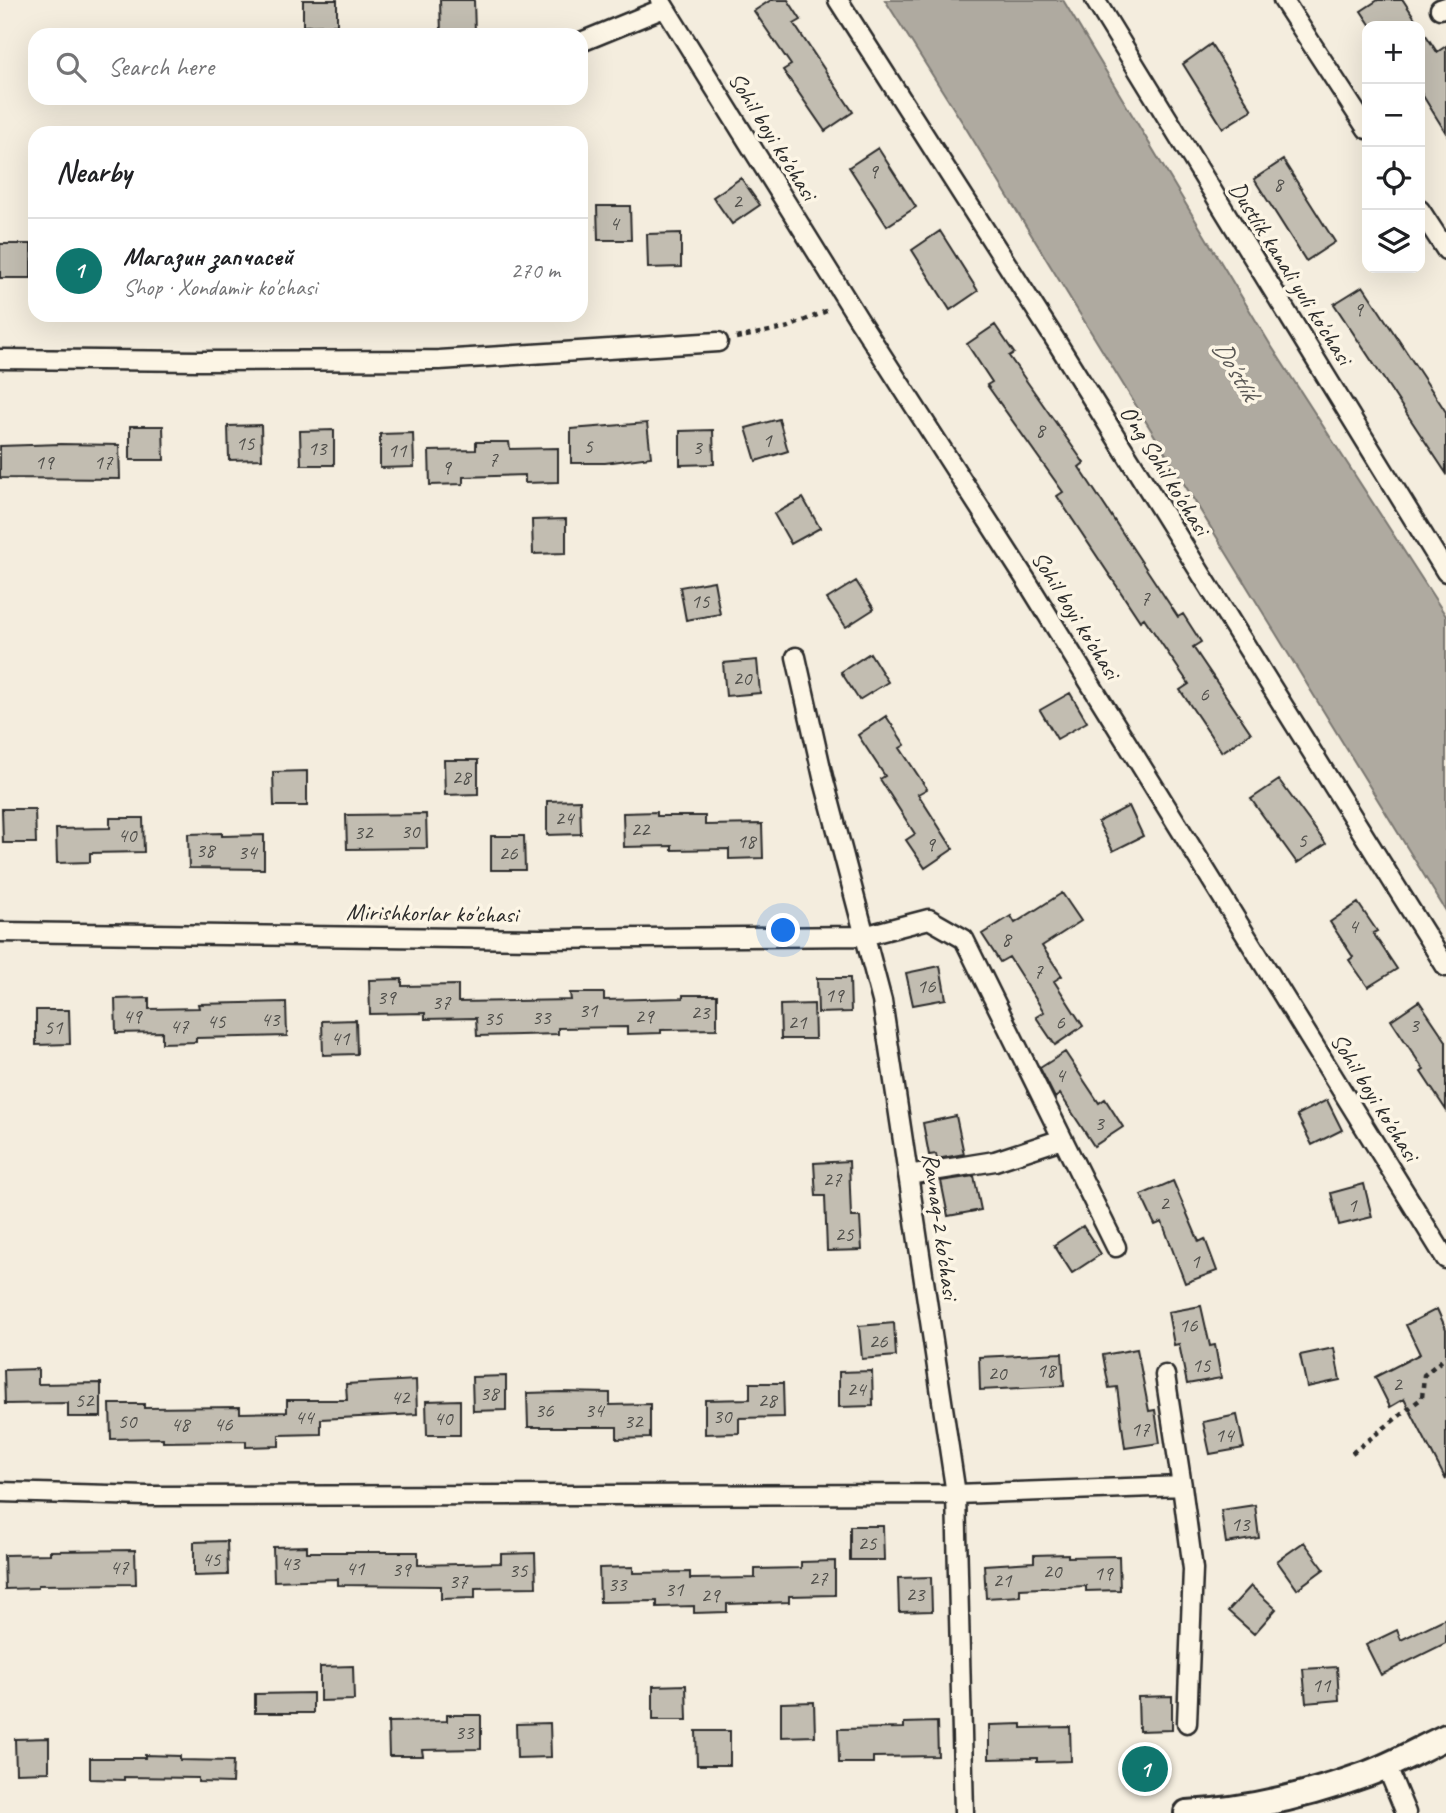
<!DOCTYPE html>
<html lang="en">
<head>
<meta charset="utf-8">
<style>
  :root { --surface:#fff; --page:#f2f2f2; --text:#202124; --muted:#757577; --line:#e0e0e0; --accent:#0f766e }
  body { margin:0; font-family:Caveat,sans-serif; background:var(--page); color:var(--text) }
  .controls { position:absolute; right:21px; top:21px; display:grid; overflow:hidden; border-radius:14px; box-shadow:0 7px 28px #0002 }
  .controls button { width:63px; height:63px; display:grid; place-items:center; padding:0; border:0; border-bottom:2px solid var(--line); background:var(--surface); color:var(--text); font:35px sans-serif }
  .you { position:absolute; left:784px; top:931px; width:24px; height:24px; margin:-18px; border:5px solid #fff; border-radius:50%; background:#1a73e8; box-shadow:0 0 0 10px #1a73e833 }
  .badge { display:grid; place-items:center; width:46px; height:46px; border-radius:50%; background:var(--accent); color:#fff; font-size:23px; font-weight:700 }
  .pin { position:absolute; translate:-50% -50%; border:4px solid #fff; box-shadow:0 2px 7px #0006 }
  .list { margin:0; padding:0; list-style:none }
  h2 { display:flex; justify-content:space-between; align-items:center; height:91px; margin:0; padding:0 28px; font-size:30px }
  h2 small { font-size:23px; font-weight:400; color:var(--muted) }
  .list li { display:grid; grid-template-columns:46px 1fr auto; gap:21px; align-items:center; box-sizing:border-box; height:105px; padding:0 28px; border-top:2px solid var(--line) }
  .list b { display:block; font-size:26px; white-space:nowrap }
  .list p { margin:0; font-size:23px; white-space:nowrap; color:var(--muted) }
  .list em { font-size:23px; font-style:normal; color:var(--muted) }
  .icon { flex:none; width:38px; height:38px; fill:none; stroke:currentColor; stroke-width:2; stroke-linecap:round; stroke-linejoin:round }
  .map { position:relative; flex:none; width:1446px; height:1813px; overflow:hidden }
  .search { position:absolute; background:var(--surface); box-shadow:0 7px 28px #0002; left:28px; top:28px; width:560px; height:77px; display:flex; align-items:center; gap:18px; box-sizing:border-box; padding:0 24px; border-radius:21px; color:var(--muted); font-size:26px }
  .panel { position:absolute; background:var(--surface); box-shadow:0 7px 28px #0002; left:28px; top:126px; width:560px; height:196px; border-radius:21px }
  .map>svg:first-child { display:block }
  .water { fill:#afaaa0; stroke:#7a7771; stroke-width:2 }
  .building { fill:#c2bdb1; stroke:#2b2b2b; stroke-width:2 }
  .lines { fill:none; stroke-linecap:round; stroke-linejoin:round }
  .minor-casing { stroke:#2b2b2b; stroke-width:23 }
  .secondary-casing { stroke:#2b2b2b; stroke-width:30 }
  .path { stroke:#2b2b2b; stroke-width:4.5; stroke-dasharray:5 5; stroke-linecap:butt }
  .minor { stroke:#fcf5e5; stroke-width:18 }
  .secondary { stroke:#fcf5e5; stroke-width:24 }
  .labels { text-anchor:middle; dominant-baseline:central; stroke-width:7; stroke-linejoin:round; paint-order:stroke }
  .number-label { font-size:21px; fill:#51504c }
  .street-label { font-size:24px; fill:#2b2b2b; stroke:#fcf5e5 }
  .water-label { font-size:26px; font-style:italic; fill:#595754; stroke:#fcf5e5 }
</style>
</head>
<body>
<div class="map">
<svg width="1446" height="1813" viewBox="0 0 1446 1813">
  <rect width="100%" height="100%" fill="#f4edde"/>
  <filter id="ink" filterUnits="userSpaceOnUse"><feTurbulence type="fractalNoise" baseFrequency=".0143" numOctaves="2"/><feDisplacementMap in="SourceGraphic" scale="14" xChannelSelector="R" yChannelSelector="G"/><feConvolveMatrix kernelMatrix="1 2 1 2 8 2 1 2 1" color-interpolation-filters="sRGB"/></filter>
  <g filter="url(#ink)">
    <path class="water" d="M885,0H1063L1270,344L1446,616V911L964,125Z"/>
    <path class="building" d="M303,0H337V25L303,26Z
      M440,0H474L475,33L441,34Z
      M771,0H788L801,20L794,24L853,112L825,131L783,70L791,65L754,11Z
      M1378,0H1403L1437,52L1446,46V133L1420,91V26H1371L1361,11Z
      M1211,44L1252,110L1223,128L1183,64Z
      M878,148L916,207L887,226L849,167Z
      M1283,160L1335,242L1306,261L1254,179Z
      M741,178L760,205L732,224L713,197Z
      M597,206H630L631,240H598Z
      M940,231L978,291L950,310L912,250Z
      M681,233V267L648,268L647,234Z
      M0,244H31V278H0Z
      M1363,286L1446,412V473L1334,304Z
      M995,325L1014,353L1009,356L1084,463L1079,467L1178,617L1183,614L1201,642L1193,647L1251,733L1222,752L1180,690L1189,684L1144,618L1140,621L1057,496L1063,492L987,385L992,382L967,344Z
      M779,419L788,451L756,461L746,428Z
      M647,423L651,457L605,463H571V429Z
      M261,425L262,459L229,460L228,426Z
      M130,426H163L164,460H130Z
      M334,430V465H301L300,431Z
      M713,430L714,464L680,465V431Z
      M413,433L414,467L380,468V434Z
      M476,442H509L510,449L558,448V482L525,483V475L463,477V484L430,485L429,451L476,450Z
      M61,444L119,445L120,479L0,478V446Z
      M803,498L820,528L791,544L774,514Z
      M566,519V553L533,554L532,520Z
      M714,581L720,614L686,620L680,587Z
      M856,581L874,609L846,627L827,599Z
      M870,653L888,682L859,700L841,672Z
      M757,660L760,693L726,696L723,663Z
      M1070,693L1087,722L1057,739L1040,710Z
      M886,716L905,745L900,748L927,789L918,794L953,849L925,868L906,840L915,834L880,779L885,776L858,735Z
      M444,760H478V794L445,795Z
      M307,771V806H274L273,772Z
      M1279,780L1326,844L1297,863L1251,799Z
      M580,800L581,834L547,835V801Z
      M1129,806L1143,836L1113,851L1098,822Z
      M2,809H35L36,843H3Z
      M657,812V816H705V825L762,824L763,858L729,859V849L672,850V846L624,847L623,813Z
      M426,814L427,848L347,849L346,815Z
      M110,818H143L144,852L90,853V862L57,863L56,829L110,828Z
      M222,833V836L264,835V869L189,868L188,834Z
      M491,836H524L525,870H491Z
      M1062,893L1081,921L1042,946L1062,976L1054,981L1083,1026L1055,1045L1036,1017L1044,1012L1009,957L1000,962L982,934L1011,916L1015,923Z
      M1358,903L1377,931L1373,933L1397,969L1368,987L1349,960L1353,957L1330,922Z
      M940,966L946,999L913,1005L906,973Z
      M817,978H850L851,1012L818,1013Z
      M402,979V986L458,985V1002L571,1000L570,993H604V1000L683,998V995H717V1029L661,1030V1033L627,1034V1027L558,1028V1034L477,1036L476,1018L425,1019V1013L370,1014L369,980Z
      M149,998V1009L199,1008L198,1004L286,1002L287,1036L196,1038V1042L162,1043V1032L116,1033L115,999Z
      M1419,1001L1446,1041V1110L1421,1072L1424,1070L1391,1020Z
      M814,1004L815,1039H781L780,1005Z
      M36,1010H69L70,1044L36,1045Z
      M356,1020L357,1054L323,1055L322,1021Z
      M1065,1052L1099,1103L1105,1099L1123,1127L1094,1146L1060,1094L1055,1098L1040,1068Z
      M1327,1100L1342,1130L1312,1145L1297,1115Z
      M956,1116L964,1154L937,1159L936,1154L929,1155L923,1123Z
      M849,1161L851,1217H860L862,1250L827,1251L825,1196H816L814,1163Z
      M974,1176L981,1210L948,1216L941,1181Z
      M1173,1181L1199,1242L1205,1239L1217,1271L1185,1283L1162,1222L1155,1225L1141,1195Z
      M1364,1184L1372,1217L1339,1225L1331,1193Z
      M1083,1226L1101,1254L1072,1273L1054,1245Z
      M1201,1306L1210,1346L1215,1345L1221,1378L1187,1384L1179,1344L1174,1345L1168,1312Z
      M1437,1309L1446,1329V1480L1404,1399L1390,1407L1375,1377L1420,1354L1406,1325Z
      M894,1323L896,1356L862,1359L859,1326Z
      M1334,1348L1340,1380L1307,1387L1300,1355Z
      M1137,1349L1149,1411L1155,1410L1160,1443L1125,1448L1117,1387L1109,1388L1103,1355Z
      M1062,1353L1064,1386L980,1390L979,1357Z
      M38,1369V1384L101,1383V1417H68V1403L5,1404L4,1370Z
      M872,1371L873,1406L839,1407V1372Z
      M506,1376V1410L473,1411L472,1377Z
      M416,1380L417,1414L321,1419V1434L279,1435V1446L246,1447V1441L163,1442V1438L111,1439L110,1404H144V1408L240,1407V1413L287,1412V1400H347L346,1384Z
      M750,1383H783L784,1417L739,1418V1433L705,1434V1400L750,1399Z
      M561,1392L610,1393V1405L650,1404V1438L617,1439V1427H528L527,1393Z
      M460,1400V1435H427L426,1401Z
      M1237,1415L1244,1448L1210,1454L1203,1422Z
      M1255,1505L1259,1538L1226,1543L1221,1510Z
      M850,1526H883L884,1560H850Z
      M227,1541L228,1575L194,1576V1542Z
      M1304,1542L1324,1569L1297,1589L1277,1561Z
      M307,1546V1552H418V1565L501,1563V1554L535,1553L536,1587L475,1588V1598L441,1599V1586L338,1585V1579L274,1581L273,1547Z
      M135,1550L136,1584L38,1585V1588L5,1589L4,1555L50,1554V1551Z
      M1068,1554V1557L1119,1556L1120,1590L1086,1591V1586L1020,1589V1596L986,1598L984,1565L1034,1562V1555Z
      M835,1561V1595L789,1596V1602L727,1604V1612L694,1613V1606L657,1607V1601L600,1602L599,1568L633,1567V1573L690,1572V1579L755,1578V1569L801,1568V1562Z
      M931,1577L932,1611L899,1612L898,1578Z
      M1251,1586L1276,1609L1254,1634L1228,1611Z
      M1446,1618V1643L1381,1675L1366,1645L1397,1630L1401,1640Z
      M353,1666L354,1700L320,1701V1667Z
      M1337,1667L1339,1700L1306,1703L1303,1669Z
      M686,1685L687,1720H653V1686Z
      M313,1693V1713H255V1694Z
      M1172,1696V1730L1139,1731L1138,1697Z
      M814,1702L815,1736L781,1737V1703Z
      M447,1715H481V1749L422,1750L423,1756H389L388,1722L447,1721Z
      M937,1722L938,1756L873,1757V1763H839L838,1729L904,1728V1723Z
      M550,1723L551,1757L517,1758L516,1724Z
      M1022,1724V1728L1070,1727L1071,1761L1037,1762V1758L989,1759V1725Z
      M696,1731H730V1765H697Z
      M49,1738V1772L16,1773L15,1739Z
      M145,1755L180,1756V1760L233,1761L232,1783L198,1782V1778L124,1777V1780L90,1779V1758H145Z"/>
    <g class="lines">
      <g class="minor-casing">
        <path id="minor" d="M660,0L859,320L1028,583L1446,1259
          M838,0L1056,341L1446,967
          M1095,0L1446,572
          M1283,0L1367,129
          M1440,9L1446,7
          M581,42L664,8
          M1420,210L1446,250
          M0,359L201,361L439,360L718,342
          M796,657L823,777L882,1001L956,1494L964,1813
          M0,932L541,939L864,936L929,919L964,939L1116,1247
          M908,1175L995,1161L1062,1139
          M1165,1375L1182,1486L1193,1569L1187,1723
          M0,1492L147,1496L956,1494L1182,1486
          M1386,1765L1406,1813"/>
      </g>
      <g class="secondary-casing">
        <path id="secondary" d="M1187,1813C1249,1810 1309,1795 1367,1774C1394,1764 1420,1749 1446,1737"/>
      </g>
      <path class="path" d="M736,338L789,327L831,309
        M1352,1453L1422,1398L1424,1375L1446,1357"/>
      <use href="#minor" class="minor"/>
      <use href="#secondary" class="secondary"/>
    </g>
  </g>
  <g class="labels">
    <g class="number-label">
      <text x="873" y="171">9</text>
      <text x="1278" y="184">8</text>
      <text x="737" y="201">2</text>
      <text x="614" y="223">4</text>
      <text x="1358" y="309">9</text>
      <text x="1040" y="430">8</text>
      <text x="767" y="440">1</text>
      <text x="245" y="443">15</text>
      <text x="588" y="446">5</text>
      <text x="697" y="447">3</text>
      <text x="317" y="448">13</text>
      <text x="397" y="450">11</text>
      <text x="493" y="459">7</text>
      <text x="44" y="462">19</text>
      <text x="103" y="462">17</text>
      <text x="446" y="467">9</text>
      <text x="1145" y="598">7</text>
      <text x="700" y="601">15</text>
      <text x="742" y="678">20</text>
      <text x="1204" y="694">6</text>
      <text x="461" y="777">28</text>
      <text x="564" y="818">24</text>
      <text x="640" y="829">22</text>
      <text x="410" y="831">30</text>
      <text x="363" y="832">32</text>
      <text x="127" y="835">40</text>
      <text x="1302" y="840">5</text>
      <text x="746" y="841">18</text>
      <text x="930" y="844">9</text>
      <text x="205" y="850">38</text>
      <text x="247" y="852">34</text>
      <text x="508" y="853">26</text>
      <text x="1353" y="926">4</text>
      <text x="1006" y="939">8</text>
      <text x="1038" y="971">7</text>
      <text x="926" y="986">16</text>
      <text x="834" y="995">19</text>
      <text x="386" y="997">39</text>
      <text x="441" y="1002">37</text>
      <text x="588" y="1010">31</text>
      <text x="700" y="1012">23</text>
      <text x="132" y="1016">49</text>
      <text x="644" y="1016">29</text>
      <text x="541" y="1017">33</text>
      <text x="493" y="1018">35</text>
      <text x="270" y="1019">43</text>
      <text x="216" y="1021">45</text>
      <text x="797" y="1022">21</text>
      <text x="1060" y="1022">6</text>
      <text x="1414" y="1025">3</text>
      <text x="179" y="1026">47</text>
      <text x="53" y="1027">51</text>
      <text x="340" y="1038">41</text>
      <text x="1060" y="1075">4</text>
      <text x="1099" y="1123">3</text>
      <text x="832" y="1179">27</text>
      <text x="1164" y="1203">2</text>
      <text x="1352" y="1205">1</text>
      <text x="844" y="1234">25</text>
      <text x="1195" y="1261">1</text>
      <text x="1188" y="1325">16</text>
      <text x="878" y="1341">26</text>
      <text x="1201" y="1365">15</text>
      <text x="1046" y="1370">18</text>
      <text x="997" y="1373">20</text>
      <text x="1397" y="1384">2</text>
      <text x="856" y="1389">24</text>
      <text x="489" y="1393">38</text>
      <text x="400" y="1397">42</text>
      <text x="84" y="1400">52</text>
      <text x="767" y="1400">28</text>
      <text x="544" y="1410">36</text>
      <text x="594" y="1410">34</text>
      <text x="722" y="1416">30</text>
      <text x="304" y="1417">44</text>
      <text x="443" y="1418">40</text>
      <text x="127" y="1421">50</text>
      <text x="633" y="1421">32</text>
      <text x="180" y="1424">48</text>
      <text x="223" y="1424">46</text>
      <text x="1140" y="1429">17</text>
      <text x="1224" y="1435">14</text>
      <text x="1240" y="1524">13</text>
      <text x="867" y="1543">25</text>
      <text x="211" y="1559">45</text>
      <text x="290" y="1563">43</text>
      <text x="119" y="1567">47</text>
      <text x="355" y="1568">41</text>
      <text x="401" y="1569">39</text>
      <text x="518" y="1570">35</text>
      <text x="1052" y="1571">20</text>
      <text x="1103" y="1573">19</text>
      <text x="818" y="1578">27</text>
      <text x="1002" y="1580">21</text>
      <text x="458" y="1581">37</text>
      <text x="617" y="1584">33</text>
      <text x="674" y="1589">31</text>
      <text x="915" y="1594">23</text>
      <text x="710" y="1595">29</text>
      <text x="1321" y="1685">11</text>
      <text x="464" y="1732">33</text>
    </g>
    <g class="street-label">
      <text transform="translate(773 136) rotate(58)">Sohil boyi ko'chasi</text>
      <text transform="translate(1291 273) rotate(58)">Dustlik kanali yuli ko'chasi</text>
      <text transform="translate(1165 470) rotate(58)">O'ng Sohil ko'chasi</text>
      <text transform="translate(1076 615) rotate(58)">Sohil boyi ko'chasi</text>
      <text transform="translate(432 913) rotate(1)">Mirishkorlar ko'chasi</text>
      <text transform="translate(1375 1097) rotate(58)">Sohil boyi ko'chasi</text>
      <text transform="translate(941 1226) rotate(82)">Ravnaq-2 ko'chasi</text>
    </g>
    <g class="water-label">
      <text transform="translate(1236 370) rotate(59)">Do'stlik</text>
    </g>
  </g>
</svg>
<div class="controls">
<button>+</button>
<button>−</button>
<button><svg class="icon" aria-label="locate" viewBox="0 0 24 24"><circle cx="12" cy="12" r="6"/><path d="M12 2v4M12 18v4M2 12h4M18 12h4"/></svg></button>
<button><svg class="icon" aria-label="layers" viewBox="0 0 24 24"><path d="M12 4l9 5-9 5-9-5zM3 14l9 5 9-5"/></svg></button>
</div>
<div class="you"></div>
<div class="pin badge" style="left:1145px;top:1769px">1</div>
<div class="search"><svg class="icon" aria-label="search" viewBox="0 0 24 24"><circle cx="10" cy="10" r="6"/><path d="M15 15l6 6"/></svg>Search here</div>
<section class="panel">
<h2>Nearby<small></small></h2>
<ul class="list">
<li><span class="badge">1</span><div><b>Магазин запчасей</b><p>Shop · Xondamir ko'chasi</p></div><em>270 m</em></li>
</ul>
</section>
</div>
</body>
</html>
